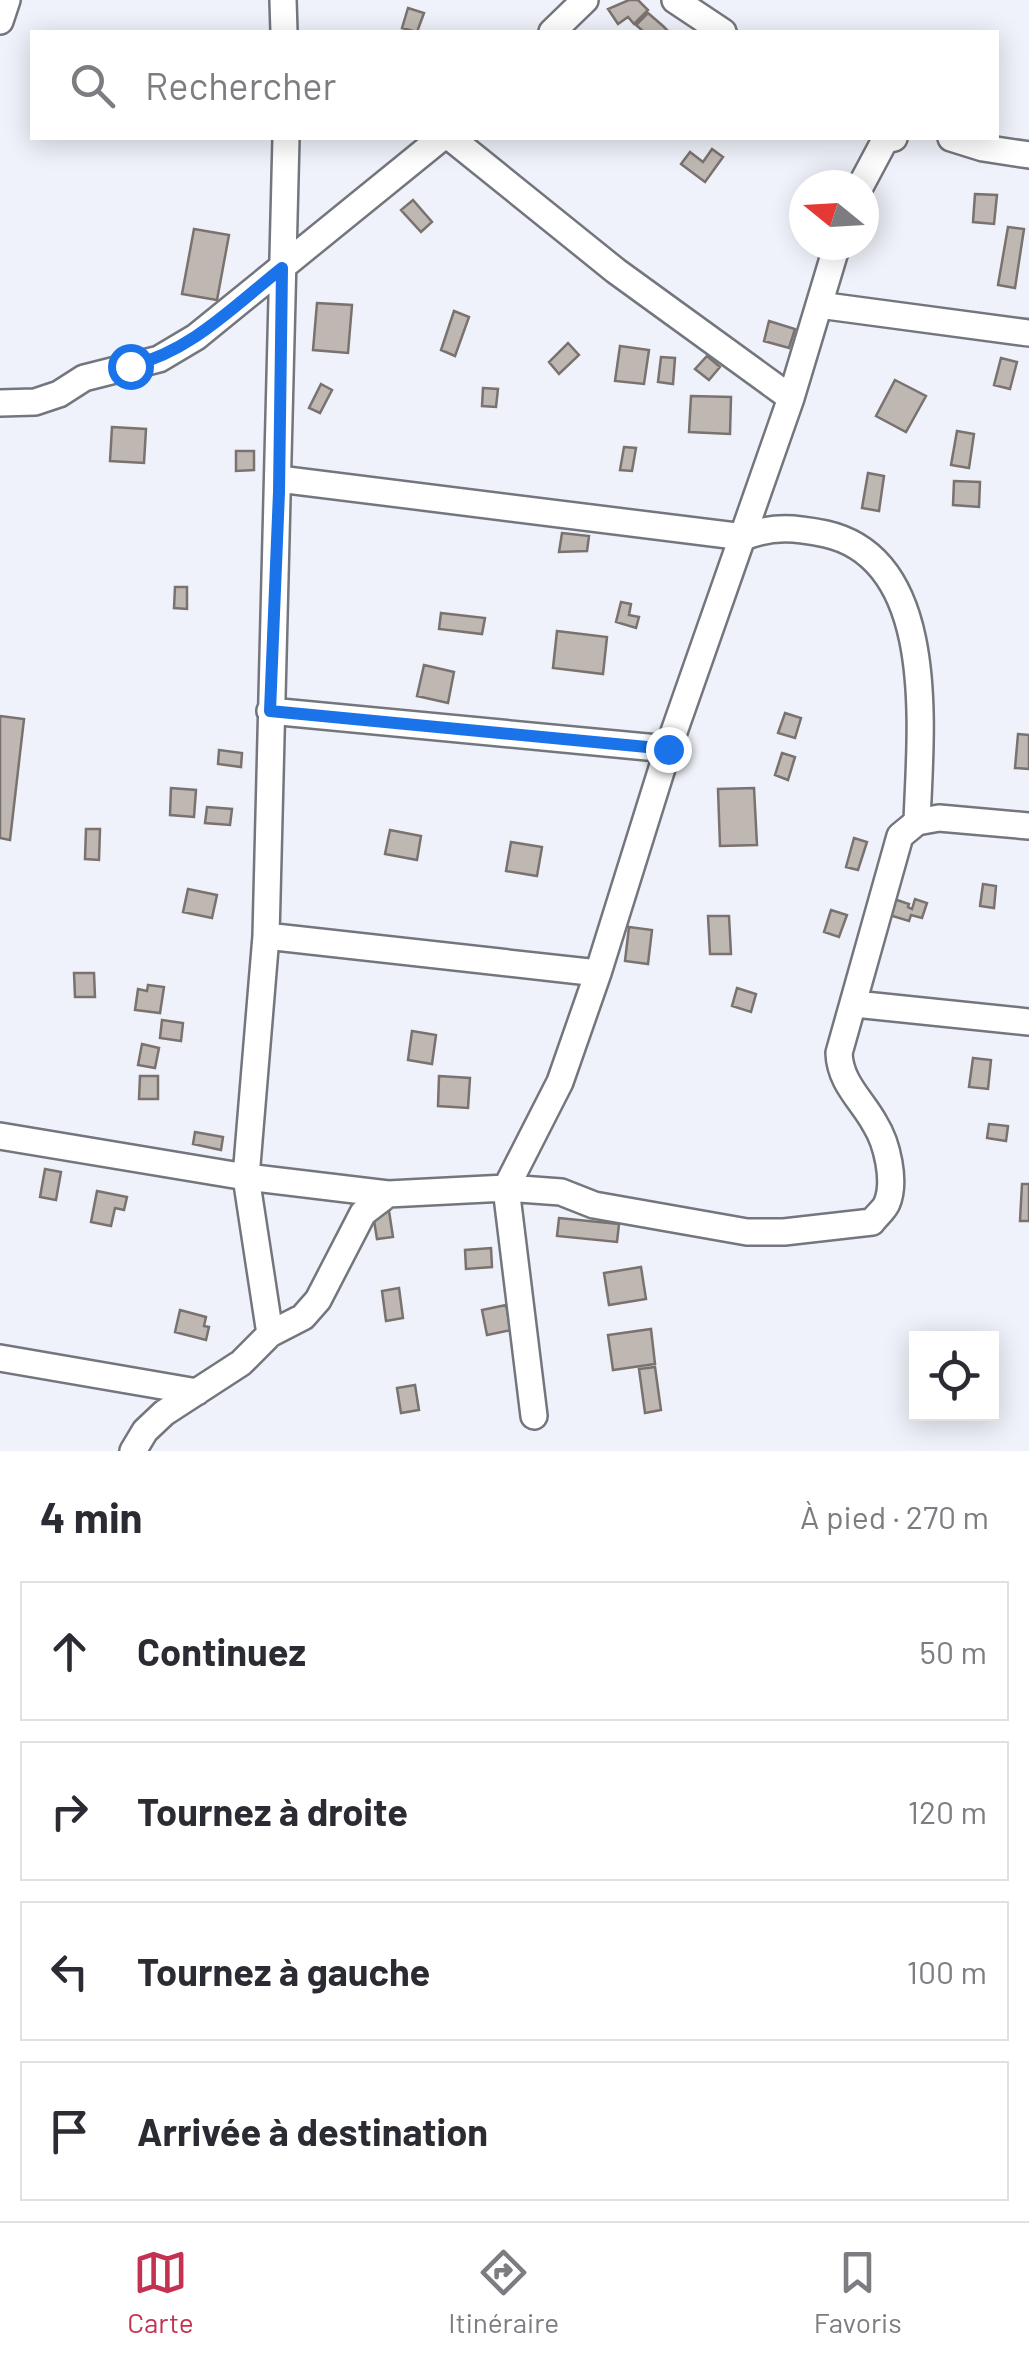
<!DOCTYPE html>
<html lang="fr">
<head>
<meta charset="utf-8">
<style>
  :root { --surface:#fff; --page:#f2f2f3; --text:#2b2b33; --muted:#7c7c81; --line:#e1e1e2; --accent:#c33351 }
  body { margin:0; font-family:Barlow,sans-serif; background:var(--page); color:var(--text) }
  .controls { position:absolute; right:30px; bottom:30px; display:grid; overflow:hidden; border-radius:0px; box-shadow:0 5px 25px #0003 }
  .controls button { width:90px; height:90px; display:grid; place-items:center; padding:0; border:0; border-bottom:2px solid var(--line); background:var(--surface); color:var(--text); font:50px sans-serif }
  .compass { position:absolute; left:789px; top:170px; width:90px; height:90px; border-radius:50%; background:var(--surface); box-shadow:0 5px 25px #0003; rotate:288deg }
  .stop { position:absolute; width:30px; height:30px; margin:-22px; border:8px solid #1a73e8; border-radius:50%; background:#fff }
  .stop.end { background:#1a73e8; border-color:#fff; box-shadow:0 2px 10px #0008 }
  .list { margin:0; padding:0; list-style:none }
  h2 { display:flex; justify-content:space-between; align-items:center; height:130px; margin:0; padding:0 40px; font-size:42px }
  h2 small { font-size:32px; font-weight:400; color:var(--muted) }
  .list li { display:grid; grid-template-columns:65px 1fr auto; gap:30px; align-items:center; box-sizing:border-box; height:140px; margin:0 20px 20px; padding:0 20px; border:2px solid var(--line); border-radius:0px }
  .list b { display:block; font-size:38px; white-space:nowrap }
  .list em { font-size:32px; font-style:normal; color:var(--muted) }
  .icon { flex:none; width:55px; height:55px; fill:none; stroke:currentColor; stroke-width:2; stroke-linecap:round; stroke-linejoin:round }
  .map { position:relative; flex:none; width:1029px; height:1451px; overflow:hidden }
  .search { position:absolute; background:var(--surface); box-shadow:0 5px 25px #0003; left:30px; right:30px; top:30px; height:110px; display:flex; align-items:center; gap:25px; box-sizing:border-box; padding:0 35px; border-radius:0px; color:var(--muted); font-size:38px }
  .sheet { height:770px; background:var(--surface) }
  nav { display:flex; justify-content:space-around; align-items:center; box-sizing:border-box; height:140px; border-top:2px solid var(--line); background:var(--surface); font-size:28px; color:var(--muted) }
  nav a { display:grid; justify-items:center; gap:5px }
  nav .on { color:var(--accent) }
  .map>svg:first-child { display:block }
  .building { fill:#bfb7b2; stroke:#79726e; stroke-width:2.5 }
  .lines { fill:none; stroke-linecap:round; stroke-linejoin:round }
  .street-casing { stroke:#73767d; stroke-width:30 }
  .street { stroke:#fff; stroke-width:25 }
  .route { stroke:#1a73e8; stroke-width:12 }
</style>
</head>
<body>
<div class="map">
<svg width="1029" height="1451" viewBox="0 0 1029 1451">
  <rect width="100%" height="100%" fill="#eff2fa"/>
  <path class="building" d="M629,0H638L648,10L634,24L628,17L618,24L608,9Z
    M408,8L424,13L417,32L402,28Z
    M648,13L663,26L669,32H644L636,25Z
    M712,149L723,157L705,182L681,164L690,152L703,162Z
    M975,194L997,195L994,224L973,222Z
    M413,200L432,222L421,232L401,210Z
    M1008,227L1024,229L1015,288L998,285Z
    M194,229L229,235L217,300L182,294Z
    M317,303L352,305L348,353L313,350Z
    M454,311L469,317L455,356L441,350Z
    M769,321L795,329L789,348L764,341Z
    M568,343L579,355L559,374L549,362Z
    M620,346L649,350L644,384L615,381Z
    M707,356L720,367L709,380L695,369Z
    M661,357L675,358L673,384L658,382Z
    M1001,358L1017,362L1010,389L994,385Z
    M895,380L926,396L906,432L876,416Z
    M321,384L332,390L320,413L309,408Z
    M483,388L498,389L496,407L482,406Z
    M691,396L731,397L730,434L689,432Z
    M112,427L146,429L144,463L110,461Z
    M957,431L974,434L969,468L951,465Z
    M624,447L636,448L632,471L620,470Z
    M236,451H254V470L236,471Z
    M868,473L884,476L879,511L862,508Z
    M954,481L980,482L979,507L953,505Z
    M562,533L589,536L587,551L559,552Z
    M175,587H187V609L174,608Z
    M621,602L631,604L629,615L639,617L636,628L616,622Z
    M441,613L485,618L482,634L439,629Z
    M557,631L607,637L603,674L553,668Z
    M424,665L454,672L448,703L417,696Z
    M785,713L801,718L795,738L778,733Z
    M0,716L24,719L10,840L0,838Z
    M1018,734L1029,735V769L1015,768Z
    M219,750L242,753L241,767L218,764Z
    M782,753L795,757L788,780L775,775Z
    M171,788L196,790L194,817L170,815Z
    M754,788L757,845L720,846L718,789Z
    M207,807L232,809L230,825L205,823Z
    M86,829H100L99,860L85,859Z
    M390,830L421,836L417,860L385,854Z
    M854,838L867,842L858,870L846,867Z
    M511,842L542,847L537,876L506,871Z
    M983,884L996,886L994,908L980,906Z
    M188,889L217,895L212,918L183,912Z
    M894,899L909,904L908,907L912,909L915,899L927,903L922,918L911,915L909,921L889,915Z
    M831,910L847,915L839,937L824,932Z
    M708,916H729L731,954H710Z
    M629,927L652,930L648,964L625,961Z
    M74,973H94L95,997H75Z
    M148,985L164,987L160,1013L135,1010L138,989L147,991Z
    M737,988L756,994L751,1012L732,1006Z
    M162,1020L183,1023L181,1041L160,1038Z
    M412,1031L436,1035L432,1064L408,1060Z
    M142,1044L159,1048L155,1068L138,1065Z
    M973,1058L991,1060L988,1089L969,1087Z
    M140,1076H158V1099H139Z
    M439,1076L470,1078L468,1108L438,1106Z
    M989,1124L1008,1126L1006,1141L987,1138Z
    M195,1132L223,1137L221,1150L193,1144Z
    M45,1169L61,1172L56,1200L40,1197Z
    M1022,1184H1029V1221H1020Z
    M97,1191L127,1197L124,1210L115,1208L111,1226L91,1222Z
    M389,1211L393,1237L377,1239L373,1214Z
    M559,1218L619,1224L617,1242L557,1236Z
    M491,1248L492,1267L466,1269L465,1250Z
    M641,1267L646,1299L609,1305L604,1273Z
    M399,1288L403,1318L386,1321L382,1291Z
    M506,1305L511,1330L487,1335L482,1310Z
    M180,1310L206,1317L204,1326L209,1327L206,1340L175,1332Z
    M651,1329L655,1364L613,1370L608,1335Z
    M655,1367L661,1410L645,1413L639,1369Z
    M415,1385L419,1410L401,1413L397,1388Z"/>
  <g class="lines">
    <g class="street-casing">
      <path id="street" d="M283,0L284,32
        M675,0L723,32
        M0,21L7,0
        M552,32L585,0
        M451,138L616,271L791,398
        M951,138L983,148L1029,155
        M861,185L885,140L894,138
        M819,305L1029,333
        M0,403L35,402L59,394L84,378L159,359L196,337L441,138
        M279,479L744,537C773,525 797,528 826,534C940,560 920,734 917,822
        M270,711L668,749
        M266,936L598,973
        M855,1004L1029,1022
        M0,1136L246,1177L388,1194L506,1188L561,1192L594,1205L747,1232H784L872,1222C876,1216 885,1209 887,1203C896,1181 887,1143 875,1124C862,1100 840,1083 839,1053L900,836L917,822L939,818L1029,826
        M270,1334L246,1177L266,936L286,138
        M0,1358L197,1392
        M534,1416L506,1188L560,1082L598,973L668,749L791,398L837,245
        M133,1451L145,1431L164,1413L241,1363L270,1334L303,1317L318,1300L363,1213L388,1194"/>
    </g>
    <use href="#street" class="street"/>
  </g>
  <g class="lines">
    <path class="route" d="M130,366C190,352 234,306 282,268L279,492L270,711L668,749"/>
  </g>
</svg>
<div class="controls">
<button><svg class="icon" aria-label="locate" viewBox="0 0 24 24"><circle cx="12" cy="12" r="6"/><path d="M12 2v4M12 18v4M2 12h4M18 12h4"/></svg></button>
</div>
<svg class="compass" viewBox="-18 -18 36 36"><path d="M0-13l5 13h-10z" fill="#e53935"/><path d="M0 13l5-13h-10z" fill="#7c7c81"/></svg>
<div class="stop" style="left:130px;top:366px"></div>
<div class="stop end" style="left:668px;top:749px"></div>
<div class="search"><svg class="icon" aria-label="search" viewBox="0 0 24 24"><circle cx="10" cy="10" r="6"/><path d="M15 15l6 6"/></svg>Rechercher</div>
</div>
<section class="sheet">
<h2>4 min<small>À pied · 270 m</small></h2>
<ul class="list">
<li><svg class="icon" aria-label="ahead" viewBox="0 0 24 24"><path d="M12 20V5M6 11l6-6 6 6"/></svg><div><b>Continuez</b></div><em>50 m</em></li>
<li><svg class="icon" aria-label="right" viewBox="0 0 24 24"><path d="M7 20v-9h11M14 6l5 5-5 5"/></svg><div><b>Tournez à droite</b></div><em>120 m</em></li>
<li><svg class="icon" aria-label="left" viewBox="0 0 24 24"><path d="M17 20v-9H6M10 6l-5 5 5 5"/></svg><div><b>Tournez à gauche</b></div><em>100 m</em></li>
<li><svg class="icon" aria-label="arrive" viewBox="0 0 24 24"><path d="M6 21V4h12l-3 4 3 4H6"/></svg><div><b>Arrivée à destination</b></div></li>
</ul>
</section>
<nav>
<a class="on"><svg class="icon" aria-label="map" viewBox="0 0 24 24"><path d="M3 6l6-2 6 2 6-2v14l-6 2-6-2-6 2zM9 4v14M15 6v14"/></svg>Carte</a>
<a><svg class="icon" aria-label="directions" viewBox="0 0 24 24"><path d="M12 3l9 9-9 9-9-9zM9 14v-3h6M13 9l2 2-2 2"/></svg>Itinéraire</a>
<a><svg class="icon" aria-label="saved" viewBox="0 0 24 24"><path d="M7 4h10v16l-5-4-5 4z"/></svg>Favoris</a>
</nav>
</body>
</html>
